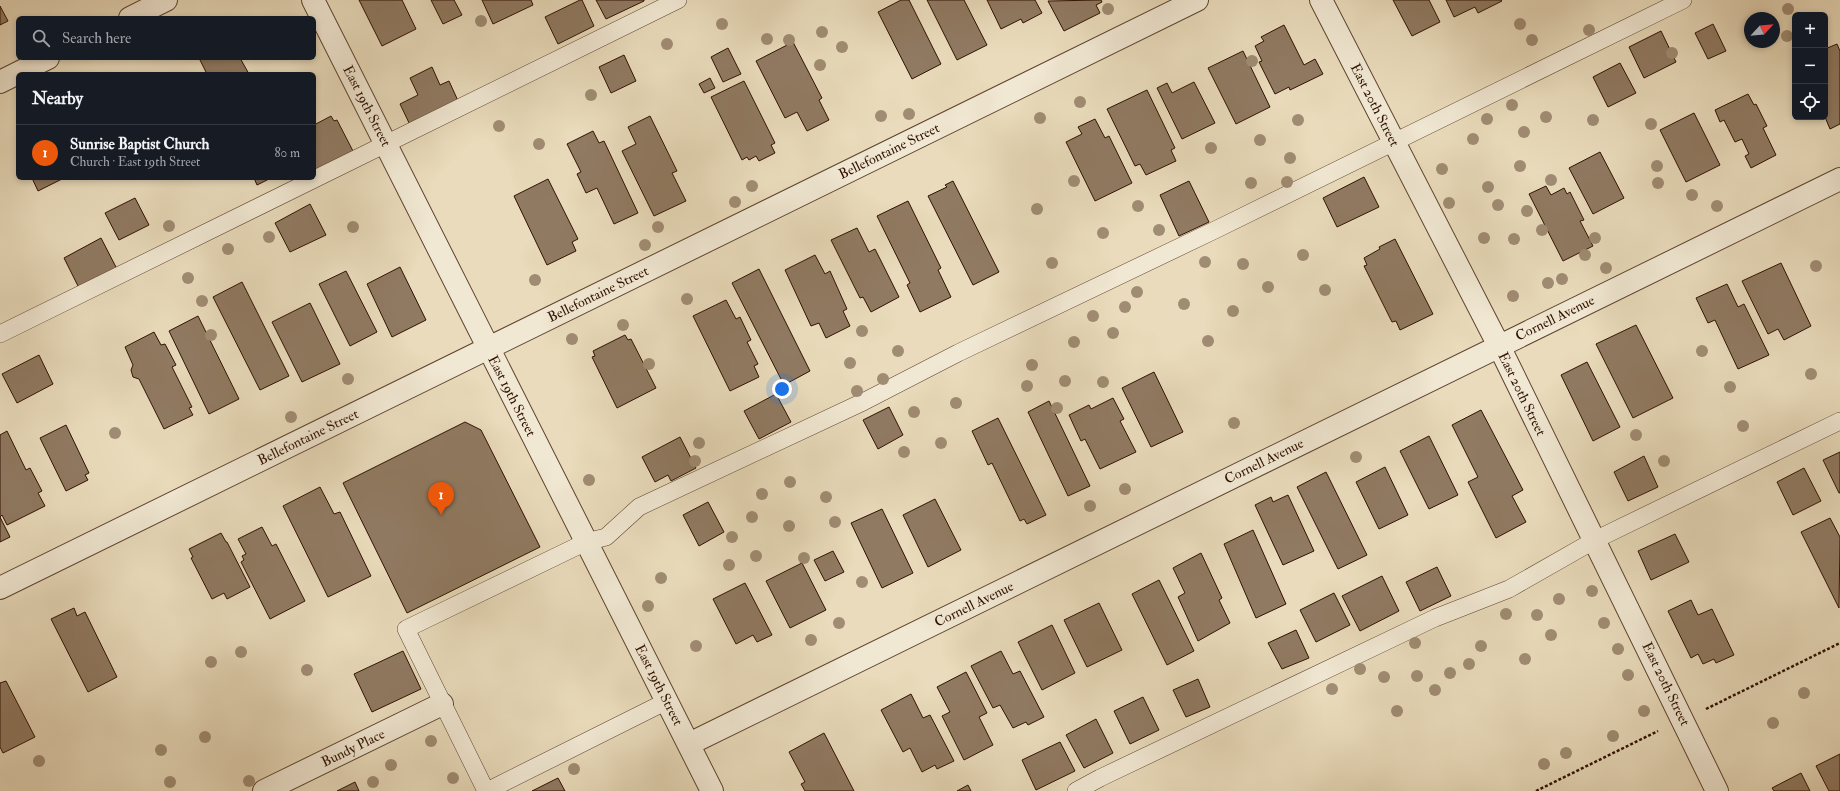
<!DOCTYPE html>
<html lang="en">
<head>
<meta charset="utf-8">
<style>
  :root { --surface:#171b24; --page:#242831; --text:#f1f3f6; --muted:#9ea1a6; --line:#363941; --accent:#ea580c }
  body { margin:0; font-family:"IM FELL Double Pica",serif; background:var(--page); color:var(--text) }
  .controls { position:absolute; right:12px; top:12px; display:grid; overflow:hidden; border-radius:6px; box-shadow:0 2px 6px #0003 }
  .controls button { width:36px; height:36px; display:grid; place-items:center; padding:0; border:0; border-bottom:1px solid var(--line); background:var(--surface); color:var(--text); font:20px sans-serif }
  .compass { position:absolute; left:1744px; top:12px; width:36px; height:36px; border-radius:50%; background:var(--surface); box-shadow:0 2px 6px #0003; rotate:64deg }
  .you { position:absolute; left:782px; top:389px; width:14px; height:14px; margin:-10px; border:3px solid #fff; border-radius:50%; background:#1a73e8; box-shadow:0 0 0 6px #1a73e833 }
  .badge { display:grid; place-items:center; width:26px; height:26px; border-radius:50%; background:var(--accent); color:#fff; font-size:13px; font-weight:700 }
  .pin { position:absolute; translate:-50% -33px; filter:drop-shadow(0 1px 2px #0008) }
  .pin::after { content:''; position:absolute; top:21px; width:14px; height:12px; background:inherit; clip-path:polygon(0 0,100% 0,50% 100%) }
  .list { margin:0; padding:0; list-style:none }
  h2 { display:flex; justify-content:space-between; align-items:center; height:52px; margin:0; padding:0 16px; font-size:17px }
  h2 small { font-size:13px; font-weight:400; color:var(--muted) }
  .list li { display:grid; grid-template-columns:26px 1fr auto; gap:12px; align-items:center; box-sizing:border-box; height:56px; padding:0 16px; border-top:1px solid var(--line) }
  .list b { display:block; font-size:15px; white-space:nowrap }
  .list p { margin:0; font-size:13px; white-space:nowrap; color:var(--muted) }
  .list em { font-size:13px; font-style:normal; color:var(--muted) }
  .icon { flex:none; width:22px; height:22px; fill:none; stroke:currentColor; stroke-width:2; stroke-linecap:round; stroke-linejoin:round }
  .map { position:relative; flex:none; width:1840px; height:791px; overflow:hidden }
  .search { position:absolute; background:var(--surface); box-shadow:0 2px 6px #0003; left:16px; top:16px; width:300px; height:44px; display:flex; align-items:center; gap:10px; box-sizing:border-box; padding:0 14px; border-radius:6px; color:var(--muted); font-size:15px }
  .panel { position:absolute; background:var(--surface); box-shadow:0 2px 6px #0003; left:16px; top:72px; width:300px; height:108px; border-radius:6px }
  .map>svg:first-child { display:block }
  .building { fill:#907a62; stroke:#2f1102 }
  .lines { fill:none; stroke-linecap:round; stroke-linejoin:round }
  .service-casing { stroke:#5e4430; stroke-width:18 }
  .minor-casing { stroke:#5e4430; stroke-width:24 }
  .path { stroke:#2f1102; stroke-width:2.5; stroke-dasharray:3 2; stroke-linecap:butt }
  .service { stroke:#f1e8d3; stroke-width:17 }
  .minor { stroke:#f1e8d3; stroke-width:22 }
  .tree { fill:#a08c73 }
  .labels { text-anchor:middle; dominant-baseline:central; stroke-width:3; stroke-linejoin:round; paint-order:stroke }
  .street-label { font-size:14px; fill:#2f1102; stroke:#f1e8d3 }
</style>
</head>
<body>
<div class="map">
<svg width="1840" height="791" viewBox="0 0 1840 791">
  <rect width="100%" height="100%" fill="#e9dbbb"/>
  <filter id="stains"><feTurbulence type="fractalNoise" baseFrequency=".005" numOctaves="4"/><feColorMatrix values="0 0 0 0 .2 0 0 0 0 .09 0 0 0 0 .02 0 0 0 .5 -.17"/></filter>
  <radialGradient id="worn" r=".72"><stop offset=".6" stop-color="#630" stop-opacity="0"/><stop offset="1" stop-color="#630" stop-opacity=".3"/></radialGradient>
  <path class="building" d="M359,0H402L416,29L382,46Z
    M431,0H454L462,15L443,24Z
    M482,0H531L533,5L493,24Z
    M580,0H582L594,26L558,44L545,17Z
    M596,0H644V1L606,19Z
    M901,0H909L941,64L912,79L878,12Z
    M927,0H964L987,45L957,60Z
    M987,0H1035L1042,13L1023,23L1021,19L1001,29Z
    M1101,0L1102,2L1096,5L1100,13L1064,31L1048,1Z
    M1393,0H1429L1440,22L1412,36Z
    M1446,0H1501L1502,1L1478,13L1475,7L1454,17Z
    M0,6L8,21L0,25Z
    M1713,24L1726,51L1708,59L1695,33Z
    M1284,25L1304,65L1315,59L1323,74L1290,90L1289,87L1275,94L1259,62L1262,61L1255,46L1264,41L1261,37Z
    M1661,31L1676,62L1644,78L1629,47Z
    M793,42L822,98L819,100L829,120L807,131L797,112L785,118L756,61Z
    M1837,44L1840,51V124L1830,129L1825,117V49Z
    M728,48L741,74L723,82L711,57Z
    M1243,51L1270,107L1236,124L1208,68Z
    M624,55L636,81L611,93L599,67Z
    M199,58H240L249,74H207Z
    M1620,63L1636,93L1608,107L1593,77Z
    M432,67L440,85L449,81L459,103L411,127L400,104L418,95L410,78Z
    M710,78L715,88L704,93L699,84Z
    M744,81L775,143L771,145L775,153L759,161L756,156L749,160L747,157L742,160L711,97Z
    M1194,82L1215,123L1182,139L1157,88L1167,83L1172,93Z
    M1147,90L1175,148L1171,150L1176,161L1146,175L1140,164L1135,166L1107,109Z
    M1748,94L1754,105L1756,104L1767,126L1763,128L1776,155L1751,168L1745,156L1749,154L1742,139L1735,142L1724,120L1720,122L1715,110Z
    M1694,113L1720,165L1686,182L1660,130Z
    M331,116L334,121L337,120L353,151L316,170L314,166V125Z
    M650,116L677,171L672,173L686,201L654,216L622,151L636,144L628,127Z
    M1095,119L1105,138L1109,136L1132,183L1095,201L1066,142L1082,134L1078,127Z
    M593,131L599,143L604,141L638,213L614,224L597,188L586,193L577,174L581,172L567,144Z
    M1600,152L1624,198L1593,214L1569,168Z
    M1364,177L1379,207L1337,227L1323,198Z
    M32,178H64L38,191Z
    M254,178H271L257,185Z
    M548,179L578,239L572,242L576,251L547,265L514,196Z
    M953,181L999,272L973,285L928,196L947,187L945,185Z
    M1189,181L1209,222L1179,236L1160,195Z
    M1546,186L1551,195L1564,188L1567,194L1570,192L1584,220L1580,221L1593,246L1563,261L1529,194Z
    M135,198L149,225L119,240L105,213Z
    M908,201L941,268L938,270L951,297L920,312L907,285L910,283L877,216Z
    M310,204L326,235L290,252L275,223Z
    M857,228L869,252L875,249L899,297L871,312L863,297L860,298L831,240Z
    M101,238L117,269L79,288L64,258Z
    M1395,239L1433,314L1400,330L1396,321L1392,322L1364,266L1367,265L1364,258L1380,249L1379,247Z
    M815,255L825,274L830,271L847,309L843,311L850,326L826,338L819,323L811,326L785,270Z
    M1781,263L1811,326L1784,340L1778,329L1768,334L1742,281Z
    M400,267L426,320L392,337L367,284Z
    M759,269L810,371L784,385L732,283Z
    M346,271L377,332L350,346L319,284Z
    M242,282L289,376L260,390L213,297Z
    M1727,284L1738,307L1744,304L1769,355L1738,369L1715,320L1708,323L1696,298Z
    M726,300L736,319L740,317L751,340L747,342L758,364L754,366L759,377L730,391L693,316Z
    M310,303L340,364L302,382L272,322Z
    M198,316L239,399L209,414L169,331Z
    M1636,325L1673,398L1633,418L1596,344Z
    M154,332L161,345L165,344L176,365L172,367L192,407L189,408L193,415L164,429L139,379L133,377L131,370L133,365L125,347Z
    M625,335L628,340L631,339L656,388L617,408L592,357L595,356L593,351Z
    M39,355L53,384L17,403L2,374Z
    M1587,362L1620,427L1593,441L1561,375Z
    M1154,372L1183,432L1151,447L1122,388Z
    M776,394L791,422L759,439L744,411Z
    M1113,398L1124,419L1120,421L1136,452L1100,469L1085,439L1081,441L1069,415L1089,405L1091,409Z
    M1049,401L1090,486L1068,496L1028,412Z
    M889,407L903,435L878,449L863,420Z
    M1481,410L1523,490L1512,496L1526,522L1496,538L1468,482L1478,477L1452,425Z
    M998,418L1046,515L1027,524L1024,519L1020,521L992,463L988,465L972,431Z
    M465,422L481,430L540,547L407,613L343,483Z
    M66,425L89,473L85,475L88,480L66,491L40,438Z
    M7,431L26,470L30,468L42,491L38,493L45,506L7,525L2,515L0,517V435Z
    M1429,436L1458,495L1429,509L1400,451Z
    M680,437L696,468L671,481L668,475L655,482L642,457Z
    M1840,452V493H1839L1823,460Z
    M1644,456L1658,487L1628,501L1614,472Z
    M1385,467L1408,515L1379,529L1356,482Z
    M1804,468L1821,501L1793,515L1777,482Z
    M1326,472L1367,555L1338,569L1297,487Z
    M320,487L334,514L340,512L371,576L328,597L283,506Z
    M1288,495L1314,551L1283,565L1255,505L1271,497L1273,502Z
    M935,499L961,550L928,567L903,515Z
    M708,502L724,532L699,546L683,515Z
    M882,509L913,573L882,588L851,523Z
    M0,517L10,537L0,542Z
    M1830,518L1840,537L1839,608L1801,532Z
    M262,527L272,546L276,544L305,601L270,619L241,562L244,560L242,556L246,554L238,539Z
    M1253,530L1286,604L1256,618L1224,544Z
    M221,533L226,542H227L250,587L227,599L224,593L212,599L191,558L193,557L189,549Z
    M1675,534L1689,562L1651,580L1638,551Z
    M833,551L844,572L825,581L814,560Z
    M1201,553L1222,598L1219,600L1230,623L1198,641L1178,597L1185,593L1173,568Z
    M802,563L826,610L790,628L766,581Z
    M1437,567L1451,596L1420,611L1406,582Z
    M1382,576L1399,611L1360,631L1342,596Z
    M1159,580L1194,651L1167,665L1132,594Z
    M745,583L772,635L757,642L753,635L736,644L713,599Z
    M1334,593L1350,625L1316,642L1300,610Z
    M1691,600L1698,615L1712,609L1734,655L1716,663L1714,659L1703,664L1698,654L1691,658L1668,611Z
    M1099,603L1122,650L1087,667L1064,620Z
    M74,608L77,616L85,612L117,677L88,692L51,619Z
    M1052,625L1075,673L1042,690L1018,642Z
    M1296,630L1309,658L1282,669L1268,643Z
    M403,651L421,689L372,712L354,674Z
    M1001,651L1013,674L1020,671L1044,717L1028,725L1026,722L1013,728L1000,705L993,708L971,666Z
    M966,672L987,713L979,717L993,745L964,760L942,716L950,712L937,687Z
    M1198,679L1210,707L1186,717L1173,690Z
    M6,681L35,737L3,753L0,747V683Z
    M911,694L923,718L930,715L954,761L937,769L935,765L922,772L910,748L903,752L881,710Z
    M1143,697L1159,730L1130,744L1114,711Z
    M1096,719L1113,753L1084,768L1066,735Z
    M824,733L854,791H805L801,784L805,782L789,752Z
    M1060,742L1075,771L1036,790L1022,760Z
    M1840,754V791H1829L1816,766Z
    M1801,773L1810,791H1774L1772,788Z
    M558,778L565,791H532Z
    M355,782L359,791H337Z
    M968,785L971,791H957Z"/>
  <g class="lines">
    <g class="service-casing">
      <path id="service" d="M0,334L678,0
        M486,791L406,629L586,542L606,537L639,507L863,402L958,353L1215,230L1683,0
        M487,791L667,701
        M1076,791L1100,778L1435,618L1509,589L1595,540L1840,421"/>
    </g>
    <g class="minor-casing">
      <path id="minor" d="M313,0L712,791
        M1321,0L1499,346L1717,791
        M130,18L166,0
        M0,82L48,58
        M0,588L1197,0
        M689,744L1840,179
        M264,791L442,704"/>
    </g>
    <path class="path" d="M1706,709L1840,643
      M1536,791L1658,731"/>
    <use href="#service" class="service"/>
    <use href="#minor" class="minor"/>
  </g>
  <g class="tree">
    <circle cx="1108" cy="9" r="6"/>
    <circle cx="1788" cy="9" r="6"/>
    <circle cx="481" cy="21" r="6"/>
    <circle cx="722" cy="24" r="6"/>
    <circle cx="1520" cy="24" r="6"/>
    <circle cx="1589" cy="30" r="6"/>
    <circle cx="822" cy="32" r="6"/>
    <circle cx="1787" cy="36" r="6"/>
    <circle cx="767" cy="39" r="6"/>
    <circle cx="789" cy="40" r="6"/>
    <circle cx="1532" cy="40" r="6"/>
    <circle cx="667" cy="44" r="6"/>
    <circle cx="842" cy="47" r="6"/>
    <circle cx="1672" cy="53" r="6"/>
    <circle cx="1252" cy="61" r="6"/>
    <circle cx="820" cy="65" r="6"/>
    <circle cx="591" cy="95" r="6"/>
    <circle cx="1080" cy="102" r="6"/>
    <circle cx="1512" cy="105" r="6"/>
    <circle cx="909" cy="114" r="6"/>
    <circle cx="881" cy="116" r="6"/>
    <circle cx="1546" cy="117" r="6"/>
    <circle cx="1040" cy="118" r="6"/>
    <circle cx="1487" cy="119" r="6"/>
    <circle cx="1298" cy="120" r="6"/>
    <circle cx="1593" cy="120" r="6"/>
    <circle cx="1651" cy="124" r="6"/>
    <circle cx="499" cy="126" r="6"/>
    <circle cx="1524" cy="132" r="6"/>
    <circle cx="1473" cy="139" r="6"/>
    <circle cx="1260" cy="140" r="6"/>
    <circle cx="539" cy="144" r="6"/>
    <circle cx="1211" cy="148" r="6"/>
    <circle cx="1290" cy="158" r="6"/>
    <circle cx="1520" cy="166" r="6"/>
    <circle cx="1657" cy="166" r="6"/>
    <circle cx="1442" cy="169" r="6"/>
    <circle cx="1551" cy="180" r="6"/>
    <circle cx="1074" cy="181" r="6"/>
    <circle cx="1287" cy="182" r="6"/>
    <circle cx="1251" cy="183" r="6"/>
    <circle cx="1658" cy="183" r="6"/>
    <circle cx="752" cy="186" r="6"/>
    <circle cx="1488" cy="187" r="6"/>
    <circle cx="1692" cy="195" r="6"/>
    <circle cx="735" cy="202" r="6"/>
    <circle cx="1449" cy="203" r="6"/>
    <circle cx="1498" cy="205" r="6"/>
    <circle cx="1138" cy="206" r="6"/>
    <circle cx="1717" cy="206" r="6"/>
    <circle cx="1037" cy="209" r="6"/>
    <circle cx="1527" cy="211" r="6"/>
    <circle cx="169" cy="226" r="6"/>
    <circle cx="353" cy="227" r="6"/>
    <circle cx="658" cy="227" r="6"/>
    <circle cx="1159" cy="230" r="6"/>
    <circle cx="1542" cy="230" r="6"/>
    <circle cx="1103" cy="233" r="6"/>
    <circle cx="269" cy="237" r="6"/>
    <circle cx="1484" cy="238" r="6"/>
    <circle cx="1595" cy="238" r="6"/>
    <circle cx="1514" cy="239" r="6"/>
    <circle cx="645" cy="245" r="6"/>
    <circle cx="228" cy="249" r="6"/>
    <circle cx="1303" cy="255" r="6"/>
    <circle cx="1585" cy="255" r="6"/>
    <circle cx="1205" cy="262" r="6"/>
    <circle cx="1052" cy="263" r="6"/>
    <circle cx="1243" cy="264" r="6"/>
    <circle cx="1816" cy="266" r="6"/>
    <circle cx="1606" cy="268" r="6"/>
    <circle cx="188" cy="278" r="6"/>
    <circle cx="1562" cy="279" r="6"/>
    <circle cx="535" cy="280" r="6"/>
    <circle cx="1548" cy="283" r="6"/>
    <circle cx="1268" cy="287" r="6"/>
    <circle cx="1325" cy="290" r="6"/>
    <circle cx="1137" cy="292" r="6"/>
    <circle cx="1513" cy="296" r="6"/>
    <circle cx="687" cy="299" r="6"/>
    <circle cx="202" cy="301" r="6"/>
    <circle cx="1184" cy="304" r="6"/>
    <circle cx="1125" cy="307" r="6"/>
    <circle cx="1233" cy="311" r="6"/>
    <circle cx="1093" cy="316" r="6"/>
    <circle cx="623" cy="325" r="6"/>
    <circle cx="862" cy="331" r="6"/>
    <circle cx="1113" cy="333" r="6"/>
    <circle cx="211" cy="335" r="6"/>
    <circle cx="572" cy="339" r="6"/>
    <circle cx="1208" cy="341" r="6"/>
    <circle cx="1074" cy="342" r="6"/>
    <circle cx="898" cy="351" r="6"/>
    <circle cx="1702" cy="351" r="6"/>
    <circle cx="850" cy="363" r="6"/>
    <circle cx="649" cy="364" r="6"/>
    <circle cx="1032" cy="365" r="6"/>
    <circle cx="1811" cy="374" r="6"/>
    <circle cx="348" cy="379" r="6"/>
    <circle cx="883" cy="379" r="6"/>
    <circle cx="1065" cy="381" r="6"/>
    <circle cx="1103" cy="382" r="6"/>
    <circle cx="1027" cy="386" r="6"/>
    <circle cx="1730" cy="387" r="6"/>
    <circle cx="857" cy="391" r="6"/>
    <circle cx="956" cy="403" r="6"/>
    <circle cx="1057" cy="408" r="6"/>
    <circle cx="914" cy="412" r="6"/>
    <circle cx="291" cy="417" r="6"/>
    <circle cx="1234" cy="423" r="6"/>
    <circle cx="1743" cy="426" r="6"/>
    <circle cx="115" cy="433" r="6"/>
    <circle cx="1636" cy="435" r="6"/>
    <circle cx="699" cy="443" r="6"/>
    <circle cx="941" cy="443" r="6"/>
    <circle cx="904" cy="452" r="6"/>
    <circle cx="1356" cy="457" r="6"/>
    <circle cx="695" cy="461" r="6"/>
    <circle cx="1664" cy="461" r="6"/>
    <circle cx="589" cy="480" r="6"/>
    <circle cx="790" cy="482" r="6"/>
    <circle cx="1125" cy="489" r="6"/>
    <circle cx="762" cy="494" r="6"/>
    <circle cx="826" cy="497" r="6"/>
    <circle cx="1090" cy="506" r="6"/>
    <circle cx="752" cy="517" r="6"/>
    <circle cx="835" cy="522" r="6"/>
    <circle cx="789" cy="526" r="6"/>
    <circle cx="732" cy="537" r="6"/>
    <circle cx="756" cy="556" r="6"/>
    <circle cx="804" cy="558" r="6"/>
    <circle cx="729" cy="565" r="6"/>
    <circle cx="661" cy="578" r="6"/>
    <circle cx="862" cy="582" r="6"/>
    <circle cx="1592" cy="591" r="6"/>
    <circle cx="1559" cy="599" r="6"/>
    <circle cx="648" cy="606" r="6"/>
    <circle cx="1506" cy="614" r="6"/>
    <circle cx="1537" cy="615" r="6"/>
    <circle cx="839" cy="623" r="6"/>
    <circle cx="1604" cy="623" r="6"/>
    <circle cx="1551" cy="635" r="6"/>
    <circle cx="811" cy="640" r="6"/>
    <circle cx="1415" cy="643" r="6"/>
    <circle cx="696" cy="646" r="6"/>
    <circle cx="1481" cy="646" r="6"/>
    <circle cx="1618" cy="649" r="6"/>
    <circle cx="241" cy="652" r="6"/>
    <circle cx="1525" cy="659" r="6"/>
    <circle cx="211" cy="662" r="6"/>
    <circle cx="1469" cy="664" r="6"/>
    <circle cx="1360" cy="669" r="6"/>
    <circle cx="307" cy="670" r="6"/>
    <circle cx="1450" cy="673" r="6"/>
    <circle cx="1628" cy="675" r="6"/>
    <circle cx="1417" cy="676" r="6"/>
    <circle cx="1384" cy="677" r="6"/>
    <circle cx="1332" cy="689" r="6"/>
    <circle cx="1435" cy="690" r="6"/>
    <circle cx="1804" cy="693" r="6"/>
    <circle cx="1397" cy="711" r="6"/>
    <circle cx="1644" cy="711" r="6"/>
    <circle cx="1773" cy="723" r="6"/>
    <circle cx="1613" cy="736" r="6"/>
    <circle cx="205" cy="737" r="6"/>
    <circle cx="431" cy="741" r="6"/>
    <circle cx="161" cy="750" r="6"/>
    <circle cx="1566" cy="753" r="6"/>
    <circle cx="39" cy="761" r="6"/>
    <circle cx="1544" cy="764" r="6"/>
    <circle cx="391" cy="765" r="6"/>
    <circle cx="574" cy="769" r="6"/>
    <circle cx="453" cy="778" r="6"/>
    <circle cx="249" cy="781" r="6"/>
    <circle cx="170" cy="782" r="6"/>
    <circle cx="373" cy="782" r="6"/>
  </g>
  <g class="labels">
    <g class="street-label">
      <text transform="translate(1375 105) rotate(63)">East 20th Street</text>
      <text transform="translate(367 106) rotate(63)">East 19th Street</text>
      <text transform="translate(889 151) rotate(-26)">Bellefontaine Street</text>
      <text transform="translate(598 294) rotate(-26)">Bellefontaine Street</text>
      <text transform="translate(1555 318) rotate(-26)">Cornell Avenue</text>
      <text transform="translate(1522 394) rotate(64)">East 20th Street</text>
      <text transform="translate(512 396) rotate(63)">East 19th Street</text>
      <text transform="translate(308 437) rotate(-26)">Bellefontaine Street</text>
      <text transform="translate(1264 461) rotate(-26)">Cornell Avenue</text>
      <text transform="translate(974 604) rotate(-26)">Cornell Avenue</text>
      <text transform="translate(1666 684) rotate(64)">East 20th Street</text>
      <text transform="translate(659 685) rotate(63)">East 19th Street</text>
      <text transform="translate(353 748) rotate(-26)">Bundy Place</text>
    </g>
  </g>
  <rect width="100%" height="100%" filter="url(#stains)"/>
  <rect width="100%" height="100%" fill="url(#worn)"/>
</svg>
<div class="controls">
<button>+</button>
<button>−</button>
<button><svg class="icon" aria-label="locate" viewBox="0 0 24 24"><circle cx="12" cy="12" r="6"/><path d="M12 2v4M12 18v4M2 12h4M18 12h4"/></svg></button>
</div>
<svg class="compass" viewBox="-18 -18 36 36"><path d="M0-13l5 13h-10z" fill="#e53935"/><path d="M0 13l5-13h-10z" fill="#9ea1a6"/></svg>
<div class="you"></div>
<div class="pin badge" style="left:441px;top:515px">1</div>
<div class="search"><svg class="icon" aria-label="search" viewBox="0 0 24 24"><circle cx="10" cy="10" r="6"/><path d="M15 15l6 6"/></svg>Search here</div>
<section class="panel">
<h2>Nearby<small></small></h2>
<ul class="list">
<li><span class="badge">1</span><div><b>Sunrise Baptist Church</b><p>Church · East 19th Street</p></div><em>80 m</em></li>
</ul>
</section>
</div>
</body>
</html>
